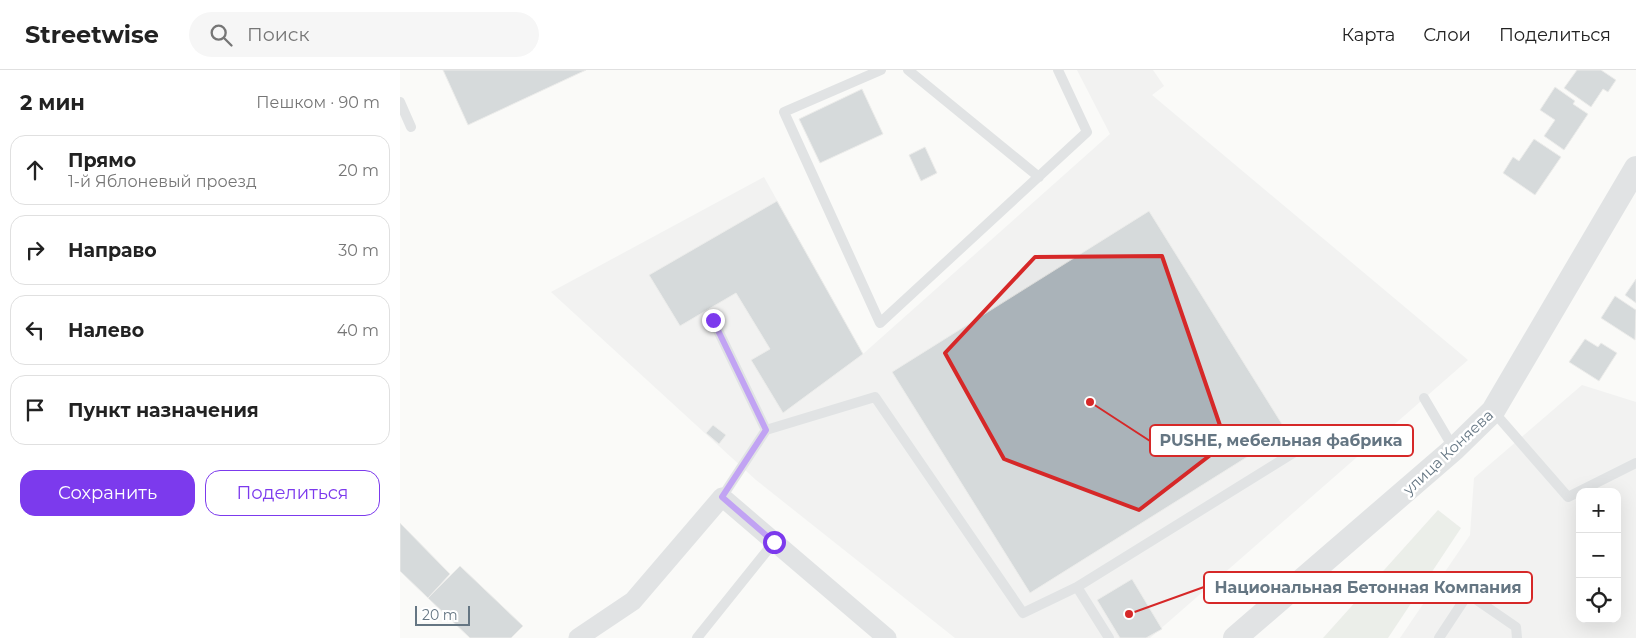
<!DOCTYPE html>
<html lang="ru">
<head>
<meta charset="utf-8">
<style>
  :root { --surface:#fff; --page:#f6f6f6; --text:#222; --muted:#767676; --line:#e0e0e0; --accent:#7c3aed }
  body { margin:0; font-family:Montserrat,sans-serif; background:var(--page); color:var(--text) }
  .controls { position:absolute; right:15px; bottom:15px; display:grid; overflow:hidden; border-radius:10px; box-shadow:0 5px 20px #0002 }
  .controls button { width:45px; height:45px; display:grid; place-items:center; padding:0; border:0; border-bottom:1px solid var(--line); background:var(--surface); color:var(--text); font:25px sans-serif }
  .scale { position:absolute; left:15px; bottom:12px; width:55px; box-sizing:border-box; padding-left:5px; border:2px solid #657683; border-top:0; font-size:14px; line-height:18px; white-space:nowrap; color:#657683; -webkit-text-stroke:4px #fff; paint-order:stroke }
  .stop { position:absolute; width:15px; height:15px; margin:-11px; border:4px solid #7c3aed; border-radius:50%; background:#fff }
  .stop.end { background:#7c3aed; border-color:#fff; box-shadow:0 1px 5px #0008 }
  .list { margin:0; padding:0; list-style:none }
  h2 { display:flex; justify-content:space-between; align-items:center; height:65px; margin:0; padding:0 20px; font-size:21px }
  h2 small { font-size:16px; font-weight:400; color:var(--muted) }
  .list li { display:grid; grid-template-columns:32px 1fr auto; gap:15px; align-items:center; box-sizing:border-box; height:70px; margin:0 10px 10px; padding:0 10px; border:1px solid var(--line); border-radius:15px }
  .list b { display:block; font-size:19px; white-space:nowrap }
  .list p { margin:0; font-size:16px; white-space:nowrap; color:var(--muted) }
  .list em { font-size:16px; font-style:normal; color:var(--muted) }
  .actions { display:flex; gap:10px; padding:15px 20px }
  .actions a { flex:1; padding:11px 0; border:1px solid var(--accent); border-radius:15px; text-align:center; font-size:18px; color:var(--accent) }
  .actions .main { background:var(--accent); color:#fff }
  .icon { flex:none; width:28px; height:28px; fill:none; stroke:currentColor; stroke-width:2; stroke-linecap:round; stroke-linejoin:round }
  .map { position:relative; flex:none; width:1236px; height:568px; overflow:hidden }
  header { display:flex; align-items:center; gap:30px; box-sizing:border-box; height:70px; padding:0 25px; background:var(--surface); border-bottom:1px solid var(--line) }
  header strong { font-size:24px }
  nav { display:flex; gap:28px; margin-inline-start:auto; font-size:18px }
  .search { width:350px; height:45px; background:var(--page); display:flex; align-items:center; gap:12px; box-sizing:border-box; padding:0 18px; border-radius:28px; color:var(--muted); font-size:19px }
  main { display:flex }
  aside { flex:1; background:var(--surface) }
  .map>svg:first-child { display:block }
  .built { fill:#e8e9e9; fill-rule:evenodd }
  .green { fill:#dadfd7 }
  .building { fill:#aab3b9; stroke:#dcdcda }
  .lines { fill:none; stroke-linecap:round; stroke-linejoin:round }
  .service { stroke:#c3c8cc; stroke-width:10 }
  .minor { stroke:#c3c8cc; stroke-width:19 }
  .tertiary { stroke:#c3c8cc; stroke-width:24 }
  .route { stroke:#7c3aed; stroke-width:6 }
  .marked { fill:none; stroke:#d62828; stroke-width:4; stroke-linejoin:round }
  .labels { text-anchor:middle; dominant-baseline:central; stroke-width:5; stroke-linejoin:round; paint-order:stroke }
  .street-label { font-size:15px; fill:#657683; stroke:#fff }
  .leader { fill:none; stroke:#d62828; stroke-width:2 }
  .callout-dot { fill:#d62828; stroke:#fff; stroke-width:2 }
  .callout { fill:#fff; stroke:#d62828; stroke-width:2 }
  .callout-label { font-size:16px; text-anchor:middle; font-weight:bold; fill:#657683 }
</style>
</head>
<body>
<header>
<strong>Streetwise</strong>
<div class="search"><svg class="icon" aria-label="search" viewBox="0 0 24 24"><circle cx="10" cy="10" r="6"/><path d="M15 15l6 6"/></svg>Поиск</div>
<nav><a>Карта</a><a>Слои</a><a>Поделиться</a></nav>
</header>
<main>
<aside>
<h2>2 мин<small>Пешком · 90 m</small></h2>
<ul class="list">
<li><svg class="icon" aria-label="ahead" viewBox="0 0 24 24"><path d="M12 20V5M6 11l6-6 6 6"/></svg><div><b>Прямо</b><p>1-й Яблоневый проезд</p></div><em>20 m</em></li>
<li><svg class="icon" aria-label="right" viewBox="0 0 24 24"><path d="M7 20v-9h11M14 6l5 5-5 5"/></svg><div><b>Направо</b></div><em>30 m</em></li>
<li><svg class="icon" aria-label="left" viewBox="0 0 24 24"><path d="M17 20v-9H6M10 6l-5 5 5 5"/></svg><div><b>Налево</b></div><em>40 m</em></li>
<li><svg class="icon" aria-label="arrive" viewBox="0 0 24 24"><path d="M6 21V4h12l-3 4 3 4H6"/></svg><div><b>Пункт назначения</b></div></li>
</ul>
<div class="actions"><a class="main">Сохранить</a><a>Поделиться</a></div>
</aside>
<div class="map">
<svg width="1236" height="568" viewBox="0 0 1236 568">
  <rect width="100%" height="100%" fill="#fafaf8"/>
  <path class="built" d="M677,0H753L764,16L752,25L1068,290L750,568H555L356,410L151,222L364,107L463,284L710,64Z
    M1182,315L1236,332V568H1000L1070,465L1074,408ZM1180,422H1217V549H1180Z"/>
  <path class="green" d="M1038,440L1061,458L988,568H923Z"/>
  <path class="building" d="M43,0H186L68,55Z
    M1177,0H1201L1216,10L1208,22L1203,19L1191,37L1164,18Z
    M1155,17L1175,31L1173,34L1188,44L1164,80L1144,66L1155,50L1140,40Z
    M462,19L483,64L420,93L399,49Z
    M1134,69L1161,87L1135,125L1103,103L1113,87L1119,91Z
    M525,77L537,103L521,111L509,85Z
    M377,131L463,284L383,343L351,290L370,279L336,223L280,256L249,205Z
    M749,141L887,362L630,523L492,302Z
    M1236,209V233L1225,225Z
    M1215,226L1236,240L1235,270L1201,248Z
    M1185,269L1198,277L1201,273L1217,283L1199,311L1169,292Z
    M313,355L326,365L319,374L306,363Z
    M0,453L50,504L28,528L0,501Z
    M60,496L123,556L111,568H70L28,528Z
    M732,509L762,559L746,568H720L697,530Z"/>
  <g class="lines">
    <path class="service" d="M481,0L384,42L480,253L687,62L658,0
      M508,0L639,107
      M0,32L11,57
      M313,250L366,360L322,427
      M1024,328L1054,379
      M1093,341L1168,427L1236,393
      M366,360L475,327L623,543L677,517
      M297,568L374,472
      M709,568L677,517L898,380
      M1039,568L1068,524L1116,557L1117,568"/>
    <path class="minor" d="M178,568L233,531L322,427L487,568"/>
    <path class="tertiary" d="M835,568L1054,379L1093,341L1236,98"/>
  </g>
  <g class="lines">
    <path class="route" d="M313,250L366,360L322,427L374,472"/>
  </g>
  <path d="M0 0H1236V568H0ZM762,186L826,373L739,440L604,389L545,283L635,187Z" fill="#fafaf8" fill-opacity=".55" fill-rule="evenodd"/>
  <path class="marked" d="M762,186L826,373L739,440L604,389L545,283L635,187Z"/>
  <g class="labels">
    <g class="street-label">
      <text transform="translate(1048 382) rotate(-43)">улица Коняева</text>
    </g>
  </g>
  <path class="leader" d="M690 332L750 371M729 544L804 517"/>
  <g class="callout-dot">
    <circle cx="690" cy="332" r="5"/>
    <circle cx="729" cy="544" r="5"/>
  </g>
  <g class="callout">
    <rect x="750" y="355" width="263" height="31" rx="5"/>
    <rect x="804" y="502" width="328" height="31" rx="5"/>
  </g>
  <g class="callout-label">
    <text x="881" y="376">PUSHE, мебельная фабрика</text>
    <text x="968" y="523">Национальная Бетонная Компания</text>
  </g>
</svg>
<div class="controls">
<button>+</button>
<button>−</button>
<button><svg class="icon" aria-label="locate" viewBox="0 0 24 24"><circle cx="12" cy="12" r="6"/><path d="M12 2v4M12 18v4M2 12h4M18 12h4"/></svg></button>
</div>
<div class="scale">20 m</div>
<div class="stop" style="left:374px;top:472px"></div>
<div class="stop end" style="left:313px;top:250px"></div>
</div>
</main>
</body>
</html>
